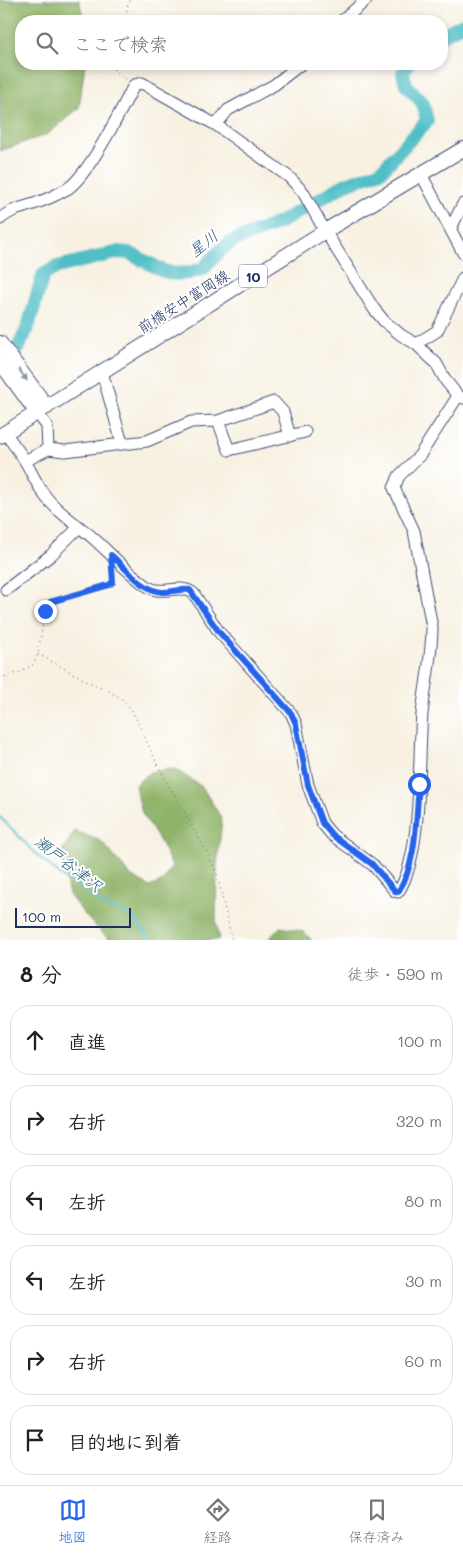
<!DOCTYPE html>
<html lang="ja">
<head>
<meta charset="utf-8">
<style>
  :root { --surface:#fff; --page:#f6f6f6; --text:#222; --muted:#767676; --line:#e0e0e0; --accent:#2563eb }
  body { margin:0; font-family:Mali,"Klee One",sans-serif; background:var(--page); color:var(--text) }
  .scale { position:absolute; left:15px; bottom:12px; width:116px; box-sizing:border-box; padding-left:5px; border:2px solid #1b2f5e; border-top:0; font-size:14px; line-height:18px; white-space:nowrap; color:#1b2f5e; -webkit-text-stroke:4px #fff; paint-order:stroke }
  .stop { position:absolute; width:15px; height:15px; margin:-11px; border:4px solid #2563eb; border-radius:50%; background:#fff }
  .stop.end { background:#2563eb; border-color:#fff; box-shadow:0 1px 5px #0008 }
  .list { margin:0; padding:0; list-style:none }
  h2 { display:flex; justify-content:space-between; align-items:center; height:65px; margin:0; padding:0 20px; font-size:21px }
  h2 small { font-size:16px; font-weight:400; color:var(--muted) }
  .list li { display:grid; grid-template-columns:32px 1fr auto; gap:15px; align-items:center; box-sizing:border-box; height:70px; margin:0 10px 10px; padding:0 10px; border:1px solid var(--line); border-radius:20px }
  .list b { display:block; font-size:19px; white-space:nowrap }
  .list em { font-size:16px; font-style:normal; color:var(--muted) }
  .icon { flex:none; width:28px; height:28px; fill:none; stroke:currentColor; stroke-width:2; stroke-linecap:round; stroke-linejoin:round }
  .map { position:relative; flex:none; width:463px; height:940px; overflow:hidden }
  .search { position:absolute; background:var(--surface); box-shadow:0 2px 8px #0003; left:15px; right:15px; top:15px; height:55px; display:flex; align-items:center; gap:12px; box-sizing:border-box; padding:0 18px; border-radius:20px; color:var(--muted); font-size:19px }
  .sheet { height:545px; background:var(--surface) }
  nav { display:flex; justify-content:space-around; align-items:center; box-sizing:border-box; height:70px; border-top:1px solid var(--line); background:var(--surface); font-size:14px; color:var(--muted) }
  nav a { display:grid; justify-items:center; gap:2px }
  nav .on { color:var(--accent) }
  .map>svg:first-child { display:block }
  .forest { fill:#8fb368; stroke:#557163 }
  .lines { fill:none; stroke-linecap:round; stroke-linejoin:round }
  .stream { stroke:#50bec6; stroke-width:2.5 }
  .river { stroke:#50bec6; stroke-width:14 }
  .minor-casing { stroke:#3c4c72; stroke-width:13 }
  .major-casing { stroke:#3c4c72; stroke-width:16 }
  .path { stroke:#3c4c72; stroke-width:1; stroke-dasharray:1 4; stroke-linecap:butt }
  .minor { stroke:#fff; stroke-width:11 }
  .major { stroke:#fff; stroke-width:14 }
  .oneway { fill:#8d97ae }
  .route { stroke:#2563eb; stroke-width:6 }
  .labels { text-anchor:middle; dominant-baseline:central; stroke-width:4; stroke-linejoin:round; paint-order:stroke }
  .shield { fill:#fff; stroke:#5f6d8e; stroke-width:1 }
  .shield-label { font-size:14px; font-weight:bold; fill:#1b2f5e }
  .street-label { font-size:15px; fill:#1b2f5e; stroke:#fff }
  .water-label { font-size:16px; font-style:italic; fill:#2e6182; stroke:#fff }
</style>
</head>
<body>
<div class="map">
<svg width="463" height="940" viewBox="0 0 463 940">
  <rect width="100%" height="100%" fill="#fff"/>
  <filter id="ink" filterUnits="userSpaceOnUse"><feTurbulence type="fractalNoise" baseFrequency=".02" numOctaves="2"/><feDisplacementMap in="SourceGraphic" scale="10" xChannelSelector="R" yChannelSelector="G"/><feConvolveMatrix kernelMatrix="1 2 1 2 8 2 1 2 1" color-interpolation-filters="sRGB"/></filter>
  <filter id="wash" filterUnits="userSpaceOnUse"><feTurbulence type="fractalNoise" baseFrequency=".0096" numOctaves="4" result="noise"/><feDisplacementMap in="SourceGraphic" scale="20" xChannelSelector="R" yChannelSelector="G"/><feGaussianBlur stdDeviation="1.12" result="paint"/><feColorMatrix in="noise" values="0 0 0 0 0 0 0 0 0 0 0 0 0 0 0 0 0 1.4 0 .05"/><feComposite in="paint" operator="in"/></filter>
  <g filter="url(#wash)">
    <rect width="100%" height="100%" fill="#f8f1e2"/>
    <path class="forest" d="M0,0H79L84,21H21V64H85L79,108L48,134L0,151Z
      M175,769L202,787L222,819L217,866L216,923L219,940H110L89,920L69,895L60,854L75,831L101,841L132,877L150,887L163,881L172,866L161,843L142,813L135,785L150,772Z
      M280,927L302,931L312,940H268Z"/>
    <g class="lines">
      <path class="stream" d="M0,817L39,857L64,878L82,888L93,898L107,907L121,911L133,917L151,940"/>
      <path class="river" d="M442,35L463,24
        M5,366L18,348L28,327L43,275L57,267L119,252L129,253L164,271L175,274L188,273L203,269L223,248L233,241L279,223L346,184L381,171L427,121L423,103L406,85L403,73L408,64"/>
    </g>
  </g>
  <g filter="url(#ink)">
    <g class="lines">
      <g class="minor-casing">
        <path id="minor" d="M342,21L366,0
          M216,125L289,177L303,192L325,231L374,309L384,321L401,335L416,344L436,363L446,381L458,396L463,398
          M421,174L463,253
          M0,219C13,208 24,208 39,202C48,199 58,194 67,189C88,176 122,109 134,85L142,83L216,125L228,110L274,85L301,64
          M451,228L463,204
          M416,344L437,331L463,278
          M102,372L122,443
          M37,413L47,426L48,449
          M218,421L229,450L305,432
          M5,433C12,442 19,451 25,461C32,473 38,487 46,497C59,514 77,524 93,538C111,554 127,572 147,586C161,597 181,582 194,594L219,632L291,713L296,724L308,785L322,823L332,835L373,865L395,891L398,892C423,856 418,759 422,714C425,685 432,656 432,627L414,531L394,488L399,476L420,455L458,396
          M25,461L48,449L65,451L147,441L191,422L218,421L274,402L283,412L290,436
          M6,590L51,555L79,527"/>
      </g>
      <g class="major-casing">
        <path id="major" d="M0,343L47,407
          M0,362L37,413
          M0,436L325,231L463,149"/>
      </g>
      <path class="path" d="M126,21L127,8L130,0
        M113,64L114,71L126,80
        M38,654L87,681L108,690L122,699L132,710L160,770L208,854L217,874L232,940
        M0,678L21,672L34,664L38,654L45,611L50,601L109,585L113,581V570"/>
      <use href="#minor" class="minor"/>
      <use href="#major" class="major"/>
    </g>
    <defs><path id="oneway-solid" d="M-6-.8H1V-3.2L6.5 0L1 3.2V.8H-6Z" transform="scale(1.25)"/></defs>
    <use class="oneway" href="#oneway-solid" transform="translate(23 375) rotate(54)"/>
  </g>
  <g class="lines" filter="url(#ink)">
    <path class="route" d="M45,611L50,602L109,585L113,582L111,555C125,567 142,590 162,592C171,592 180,589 190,590L219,632L291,713L296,724L308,785L322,823L332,835L372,864L395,891L398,892C417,865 416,816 419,784"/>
  </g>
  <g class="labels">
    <rect class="shield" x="239" y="264.5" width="28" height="23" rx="4"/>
    <g class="shield-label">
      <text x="253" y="276">10</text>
    </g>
    <g class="street-label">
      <text transform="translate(183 301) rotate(-32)">前橋安中富岡線</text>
    </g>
    <g class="water-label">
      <text transform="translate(203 243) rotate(-38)">星川</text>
      <text transform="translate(69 863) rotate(38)">瀬戸谷津沢</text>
    </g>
  </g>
</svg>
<div class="scale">100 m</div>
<div class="stop" style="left:419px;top:784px"></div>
<div class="stop end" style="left:45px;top:611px"></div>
<div class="search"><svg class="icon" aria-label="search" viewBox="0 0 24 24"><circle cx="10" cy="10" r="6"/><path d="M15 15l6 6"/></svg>ここで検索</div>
</div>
<section class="sheet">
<h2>8 分<small>徒歩 · 590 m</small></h2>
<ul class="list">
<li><svg class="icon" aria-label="ahead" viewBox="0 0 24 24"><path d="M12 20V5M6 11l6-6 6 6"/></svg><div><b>直進</b></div><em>100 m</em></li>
<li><svg class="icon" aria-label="right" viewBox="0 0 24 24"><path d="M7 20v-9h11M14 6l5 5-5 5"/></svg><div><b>右折</b></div><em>320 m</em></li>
<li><svg class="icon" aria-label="left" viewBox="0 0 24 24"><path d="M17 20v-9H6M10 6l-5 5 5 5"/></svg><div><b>左折</b></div><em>80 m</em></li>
<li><svg class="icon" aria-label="left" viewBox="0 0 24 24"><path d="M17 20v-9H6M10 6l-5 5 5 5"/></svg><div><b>左折</b></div><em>30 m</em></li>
<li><svg class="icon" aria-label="right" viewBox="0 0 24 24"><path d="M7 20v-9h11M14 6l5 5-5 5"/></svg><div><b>右折</b></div><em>60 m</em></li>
<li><svg class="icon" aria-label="arrive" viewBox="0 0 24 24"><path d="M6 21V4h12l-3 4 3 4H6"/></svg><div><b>目的地に到着</b></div></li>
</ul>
</section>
<nav>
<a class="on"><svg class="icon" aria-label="map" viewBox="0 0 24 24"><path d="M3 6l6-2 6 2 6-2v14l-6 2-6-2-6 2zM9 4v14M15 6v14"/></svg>地図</a>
<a><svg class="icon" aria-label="directions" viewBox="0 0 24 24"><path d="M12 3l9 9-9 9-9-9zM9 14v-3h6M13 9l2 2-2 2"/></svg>経路</a>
<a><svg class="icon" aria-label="saved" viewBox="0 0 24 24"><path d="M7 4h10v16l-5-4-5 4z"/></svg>保存済み</a>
</nav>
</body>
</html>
